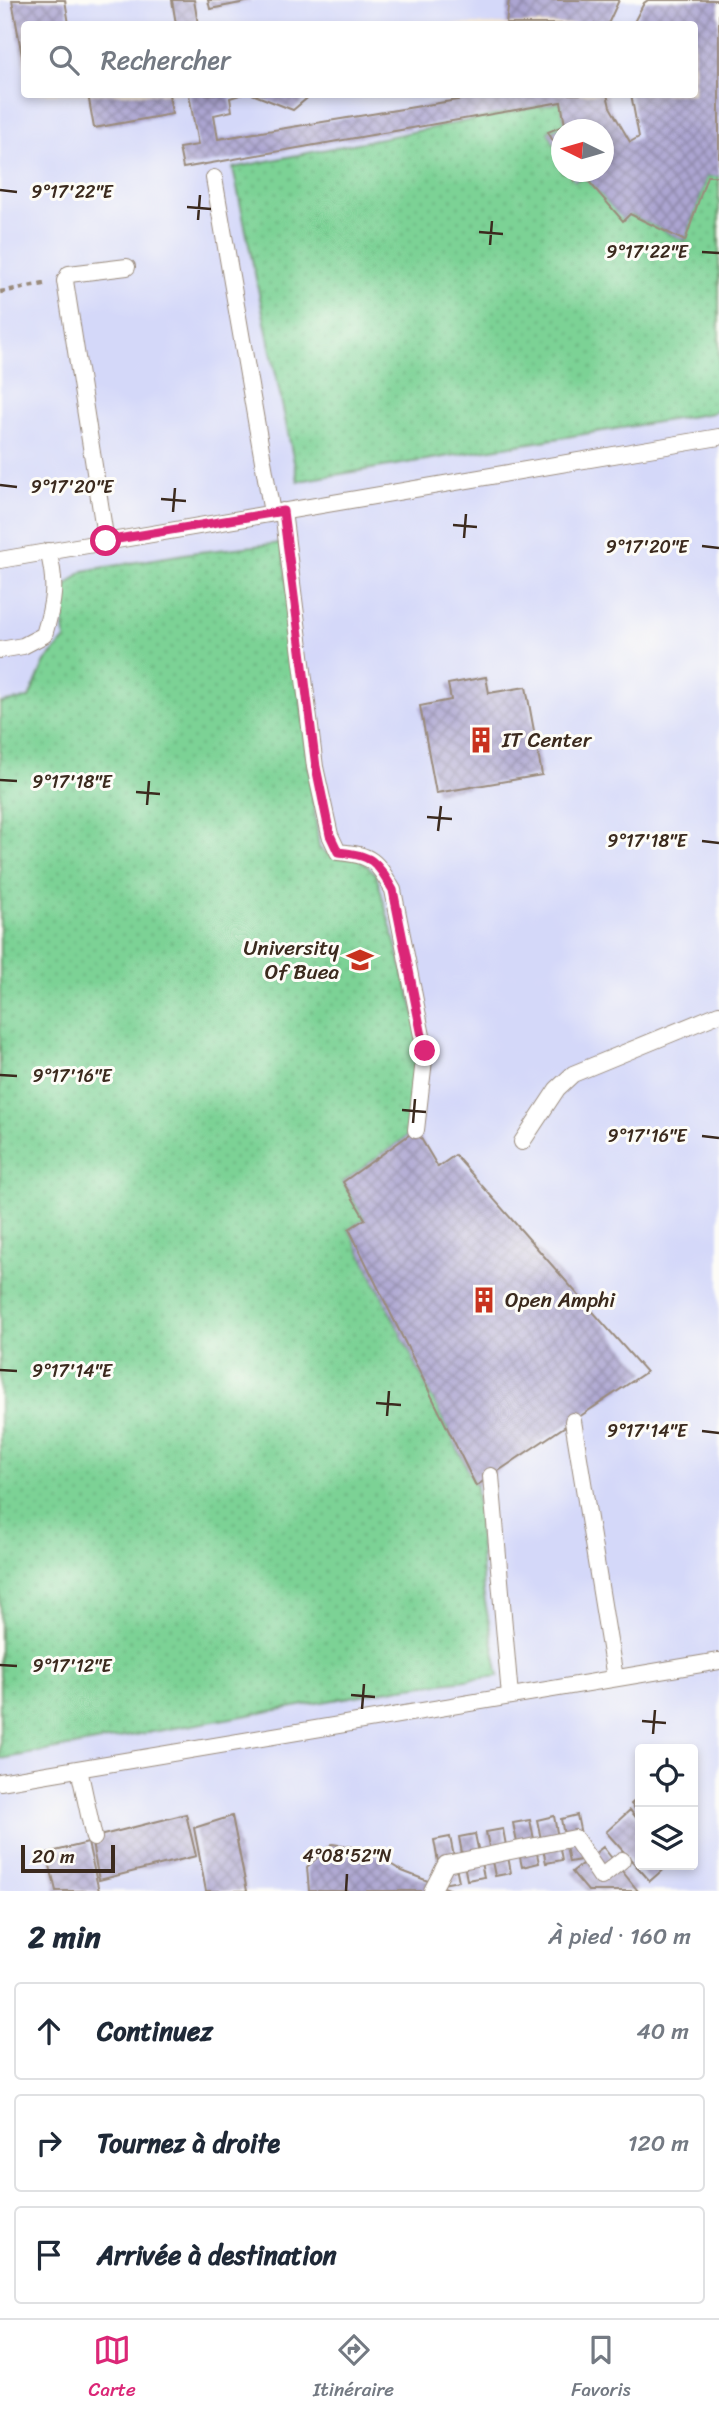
<!DOCTYPE html>
<html lang="fr">
<head>
<meta charset="utf-8">
<style>
  :root { --surface:#fff; --page:#f2f2f3; --text:#1f2937; --muted:#747a83; --line:#e0e1e3; --accent:#db2777 }
  body { margin:0; font-family:Sriracha,sans-serif; background:var(--page); color:var(--text) }
  .controls { position:absolute; right:21px; bottom:21px; display:grid; overflow:hidden; border-radius:7px; box-shadow:0 4px 10px #0003 }
  .controls button { width:63px; height:63px; display:grid; place-items:center; padding:0; border:0; border-bottom:2px solid var(--line); background:var(--surface); color:var(--text); font:35px sans-serif }
  .compass { position:absolute; left:551px; top:119px; width:63px; height:63px; border-radius:50%; background:var(--surface); box-shadow:0 4px 10px #0003; rotate:275deg }
  .scale { position:absolute; left:21px; bottom:18px; width:94px; box-sizing:border-box; padding-left:7px; border:4px solid #3b2a1e; border-top:0; font-size:19px; line-height:24px; white-space:nowrap; color:#3b2a1e; -webkit-text-stroke:5px #fdfcf7; paint-order:stroke }
  .stop { position:absolute; width:21px; height:21px; margin:-16px; border:5px solid #db2777; border-radius:50%; background:#fff }
  .stop.end { background:#db2777; border-color:#fff; box-shadow:0 2px 7px #0008 }
  .list { margin:0; padding:0; list-style:none }
  h2 { display:flex; justify-content:space-between; align-items:center; height:91px; margin:0; padding:0 28px; font-size:30px }
  h2 small { font-size:23px; font-weight:400; color:var(--muted) }
  .list li { display:grid; grid-template-columns:46px 1fr auto; gap:21px; align-items:center; box-sizing:border-box; height:98px; margin:0 14px 14px; padding:0 14px; border:2px solid var(--line); border-radius:7px }
  .list b { display:block; font-size:26px; white-space:nowrap }
  .list em { font-size:23px; font-style:normal; color:var(--muted) }
  .icon { flex:none; width:38px; height:38px; fill:none; stroke:currentColor; stroke-width:2; stroke-linecap:round; stroke-linejoin:round }
  .map { position:relative; flex:none; width:719px; height:1891px; overflow:hidden }
  .search { position:absolute; background:var(--surface); box-shadow:0 4px 10px #0003; left:21px; right:21px; top:21px; height:77px; display:flex; align-items:center; gap:18px; box-sizing:border-box; padding:0 24px; border-radius:7px; color:var(--muted); font-size:26px }
  .sheet { height:427px; background:var(--surface) }
  nav { display:flex; justify-content:space-around; align-items:center; box-sizing:border-box; height:98px; border-top:2px solid var(--line); background:var(--surface); font-size:19px; color:var(--muted) }
  nav a { display:grid; justify-items:center; gap:4px }
  nav .on { color:var(--accent) }
  .map>svg:first-child { display:block }
  .built { fill:#d4d8f9; fill-rule:evenodd }
  .grass { fill:url(#grass-dots); stroke:#5c7e5a; stroke-width:2 }
  .building { fill:url(#building-cross-hatch) }
  .lines { fill:none; stroke-linecap:round; stroke-linejoin:round }
  .service-casing { stroke:#9a8b7c; stroke-width:18 }
  .path { stroke:#9a8b7c; stroke-width:4.5; stroke-dasharray:5 5; stroke-linecap:butt }
  .service { stroke:#fff; stroke-width:16 }
  .route { stroke:#db2777; stroke-width:9 }
  .ticks { fill:none; stroke:#3b2a1e; stroke-width:2.5 }
  .labels { text-anchor:middle; dominant-baseline:central; stroke-width:6; stroke-linejoin:round; paint-order:stroke }
  .poi-label { font-size:21px; fill:#3b2a1e; stroke:#fdfcf7; text-anchor:start }
  .ticks-label { font-size:18px; text-anchor:middle; fill:#3b2a1e; stroke:#fdfcf7; stroke-width:6; stroke-linejoin:round; paint-order:stroke }
</style>
</head>
<body>
<div class="map">
<svg width="719" height="1891" viewBox="0 0 719 1891">
  <defs>
    <pattern id="grass-dots" width="8" height="8" patternUnits="userSpaceOnUse" patternTransform="scale(1.75)"><rect width="8" height="8" fill="#7cd295"/><path d="M2 2h.1M6 6h.1" fill="none" stroke="#6cb480" stroke-width="1.8" stroke-linecap="round"/></pattern>
    <pattern id="building-cross-hatch" width="8" height="8" patternUnits="userSpaceOnUse" patternTransform="scale(1.75)"><rect width="8" height="8" fill="#aca5d1"/><path d="M0 0l8 8M0 8l8-8" fill="none" stroke="#8d87a9"/></pattern>
  </defs>
  <rect width="100%" height="100%" fill="#fdfcf7"/>
  <filter id="ink" filterUnits="userSpaceOnUse"><feTurbulence type="fractalNoise" baseFrequency=".0143" numOctaves="2"/><feDisplacementMap in="SourceGraphic" scale="14" xChannelSelector="R" yChannelSelector="G"/><feConvolveMatrix kernelMatrix="1 2 1 2 8 2 1 2 1" color-interpolation-filters="sRGB"/></filter>
  <filter id="wash" filterUnits="userSpaceOnUse"><feTurbulence type="fractalNoise" baseFrequency=".00686" numOctaves="4" result="noise"/><feDisplacementMap in="SourceGraphic" scale="28" xChannelSelector="R" yChannelSelector="G"/><feGaussianBlur stdDeviation="1.57" result="paint"/><feColorMatrix in="noise" values="0 0 0 0 0 0 0 0 0 0 0 0 0 0 0 0 0 1.4 0 .05"/><feComposite in="paint" operator="in"/></filter>
  <g filter="url(#wash)">
    <rect width="100%" height="100%" fill="#f8ecda"/>
    <path class="built" d="M0,0H719V1891H0ZM24,24H694V94H24ZM562,130H604V172H562ZM640,1749H693V1865H640Z"/>
    <path class="grass" d="M561,102L565,125L548,132L561,157L562,172H570L575,181L584,176L630,214L685,241L707,176H719V408L712,413L298,481L233,168Z
      M282,543L319,848L334,858H358L376,874L425,1051L416,1130L343,1182L365,1219L349,1229L476,1486L483,1591L499,1676L401,1688L0,1759V703L29,698L45,662L65,639L62,590L83,571L190,553Z"/>
    <g id="blocks">
      <path class="building" d="M12,0H65L69,24H24V67Z
        M172,0H194L198,24H176Z
        M208,0H251V1L210,9Z
        M509,0H619L608,24H506Z
        M648,0H719V176H707L685,241L630,214L623,221L584,176L574,181L570,172H604V130H562V157L548,132L565,125L561,102L183,168L179,148L198,145L189,94H243L230,98L232,111L214,115L218,139L494,94H607L610,107L630,142L639,137L631,94H694V24H633L644,3Z
        M88,94H169L172,114L94,128Z
        M252,94H312L293,110Z
        M486,677L489,693L526,687L542,775L436,793L420,706L451,700L448,684Z
        M416,1130L438,1167L455,1155L646,1372L476,1486L349,1229L365,1219L343,1182Z
        M640,1796V1814L631,1804Z
        M630,1810L640,1822V1865H668L650,1881L606,1832Z
        M186,1814L196,1856L99,1880L91,1838Z
        M577,1815L586,1859L569,1862L561,1819Z
        M232,1816L247,1891H206L194,1828Z
        M554,1816L562,1860L546,1863L537,1820Z
        M530,1820L539,1863L522,1867L513,1823Z
        M503,1829L511,1873L495,1876L486,1832Z
        M475,1834L484,1877L467,1880L459,1837Z
        M450,1837L459,1881L442,1884L434,1840Z
        M88,1843L99,1891H56L47,1853Z
        M332,1844L366,1849L402,1871L454,1891H309L307,1867Z
        M603,1847L638,1891H588L572,1872Z"/>
    </g>
  </g>
  <g filter="url(#ink)">
    <use href="#blocks" fill-opacity="0" stroke="#9a8b7c" stroke-width="2"/>
    <g class="lines">
      <g class="service-casing">
        <path id="service" d="M214,178L272,513
          M283,511L315,767L330,835L338,852C373,855 376,861 393,890L425,1051L416,1130
          M106,542L65,281L69,274L127,267
          M0,560L719,437
          M0,650L23,646L44,635C54,602 57,584 48,551
          M522,1142L557,1089L573,1074L719,1014
          M573,1421L615,1678
          M491,1476L510,1696
          M79,1769L94,1838
          M0,1782L719,1661
          M432,1891L446,1864L575,1838L601,1877L622,1860"/>
      </g>
      <path class="path" d="M0,292L44,284"/>
      <use href="#service" class="service"/>
    </g>
  </g>
  <g class="lines" filter="url(#ink)">
    <path class="route" d="M106,541L283,511L316,767L330,835L338,852C373,855 376,861 393,890L425,1051"/>
  </g>
  <path class="ticks" d="M0,190L17,192M187,207L211,209M198,220L200,195M479,232L503,234M490,245L492,221M702,252L719,253M0,485L17,487M161,499L186,501M173,512L175,488M453,525L477,527M464,538L466,514M702,546L719,548M0,780L17,781M136,792L160,794M147,805L149,781M427,817L452,819M438,831L441,806M702,841L719,843M0,1075L17,1076M402,1110L426,1112M413,1123L415,1099M702,1136L719,1138M0,1370L17,1371M376,1403L401,1405M387,1416L389,1391M702,1431L719,1433M0,1665L17,1666M351,1695L375,1697M362,1709L364,1684M642,1721L666,1723M653,1734L655,1710M346,1891L347,1874"/>
  <defs>
    <g id="building-bare" transform="scale(2.1)"><path d="M-4-6H4V6H1V3H-1V6H-4ZM-2.5-4.3h1.7v1.8h-1.7ZM.8-4.3h1.7v1.8H.8ZM-2.5-1h1.7V.8h-1.7ZM.8-1h1.7V.8H.8Z" fill="#c8321e" stroke="#fdfcf7" stroke-width="2.5" paint-order="stroke"/></g>
    <g id="university-bare" transform="scale(2.1)"><path d="M0-5L7-2L0 1L-7-2ZM-4 1L0 2.5L4 1V4Q0 6-4 4Z" fill="#c8321e" stroke="#fdfcf7" stroke-width="2.5" paint-order="stroke"/></g>
  </defs>
  <g fill-rule="evenodd">
    <use href="#building-bare" x="481" y="740"/>
    <use href="#university-bare" x="360" y="960"/>
    <use href="#building-bare" x="484" y="1300"/>
  </g>
  <g class="labels">
    <g class="poi-label">
      <text x="502" y="740">IT Center</text>
      <text x="339" y="948" text-anchor="end">University<tspan x="339" dy="24">Of Buea</tspan></text>
      <text x="505" y="1300">Open Amphi</text>
    </g>
  </g>
  <g class="ticks-label">
    <text x="72" y="198">9°17'22"E</text>
    <text x="647" y="258">9°17'22"E</text>
    <text x="72" y="493">9°17'20"E</text>
    <text x="647" y="553">9°17'20"E</text>
    <text x="72" y="788">9°17'18"E</text>
    <text x="647" y="847">9°17'18"E</text>
    <text x="72" y="1082">9°17'16"E</text>
    <text x="647" y="1142">9°17'16"E</text>
    <text x="72" y="1377">9°17'14"E</text>
    <text x="647" y="1437">9°17'14"E</text>
    <text x="72" y="1672">9°17'12"E</text>
    <text x="347" y="1862">4°08'52"N</text>
  </g>
</svg>
<div class="controls">
<button><svg class="icon" aria-label="locate" viewBox="0 0 24 24"><circle cx="12" cy="12" r="6"/><path d="M12 2v4M12 18v4M2 12h4M18 12h4"/></svg></button>
<button><svg class="icon" aria-label="layers" viewBox="0 0 24 24"><path d="M12 4l9 5-9 5-9-5zM3 14l9 5 9-5"/></svg></button>
</div>
<svg class="compass" viewBox="-18 -18 36 36"><path d="M0-13l5 13h-10z" fill="#e53935"/><path d="M0 13l5-13h-10z" fill="#747a83"/></svg>
<div class="scale">20 m</div>
<div class="stop" style="left:106px;top:541px"></div>
<div class="stop end" style="left:425px;top:1051px"></div>
<div class="search"><svg class="icon" aria-label="search" viewBox="0 0 24 24"><circle cx="10" cy="10" r="6"/><path d="M15 15l6 6"/></svg>Rechercher</div>
</div>
<section class="sheet">
<h2>2 min<small>À pied · 160 m</small></h2>
<ul class="list">
<li><svg class="icon" aria-label="ahead" viewBox="0 0 24 24"><path d="M12 20V5M6 11l6-6 6 6"/></svg><div><b>Continuez</b></div><em>40 m</em></li>
<li><svg class="icon" aria-label="right" viewBox="0 0 24 24"><path d="M7 20v-9h11M14 6l5 5-5 5"/></svg><div><b>Tournez à droite</b></div><em>120 m</em></li>
<li><svg class="icon" aria-label="arrive" viewBox="0 0 24 24"><path d="M6 21V4h12l-3 4 3 4H6"/></svg><div><b>Arrivée à destination</b></div></li>
</ul>
</section>
<nav>
<a class="on"><svg class="icon" aria-label="map" viewBox="0 0 24 24"><path d="M3 6l6-2 6 2 6-2v14l-6 2-6-2-6 2zM9 4v14M15 6v14"/></svg>Carte</a>
<a><svg class="icon" aria-label="directions" viewBox="0 0 24 24"><path d="M12 3l9 9-9 9-9-9zM9 14v-3h6M13 9l2 2-2 2"/></svg>Itinéraire</a>
<a><svg class="icon" aria-label="saved" viewBox="0 0 24 24"><path d="M7 4h10v16l-5-4-5 4z"/></svg>Favoris</a>
</nav>
</body>
</html>
